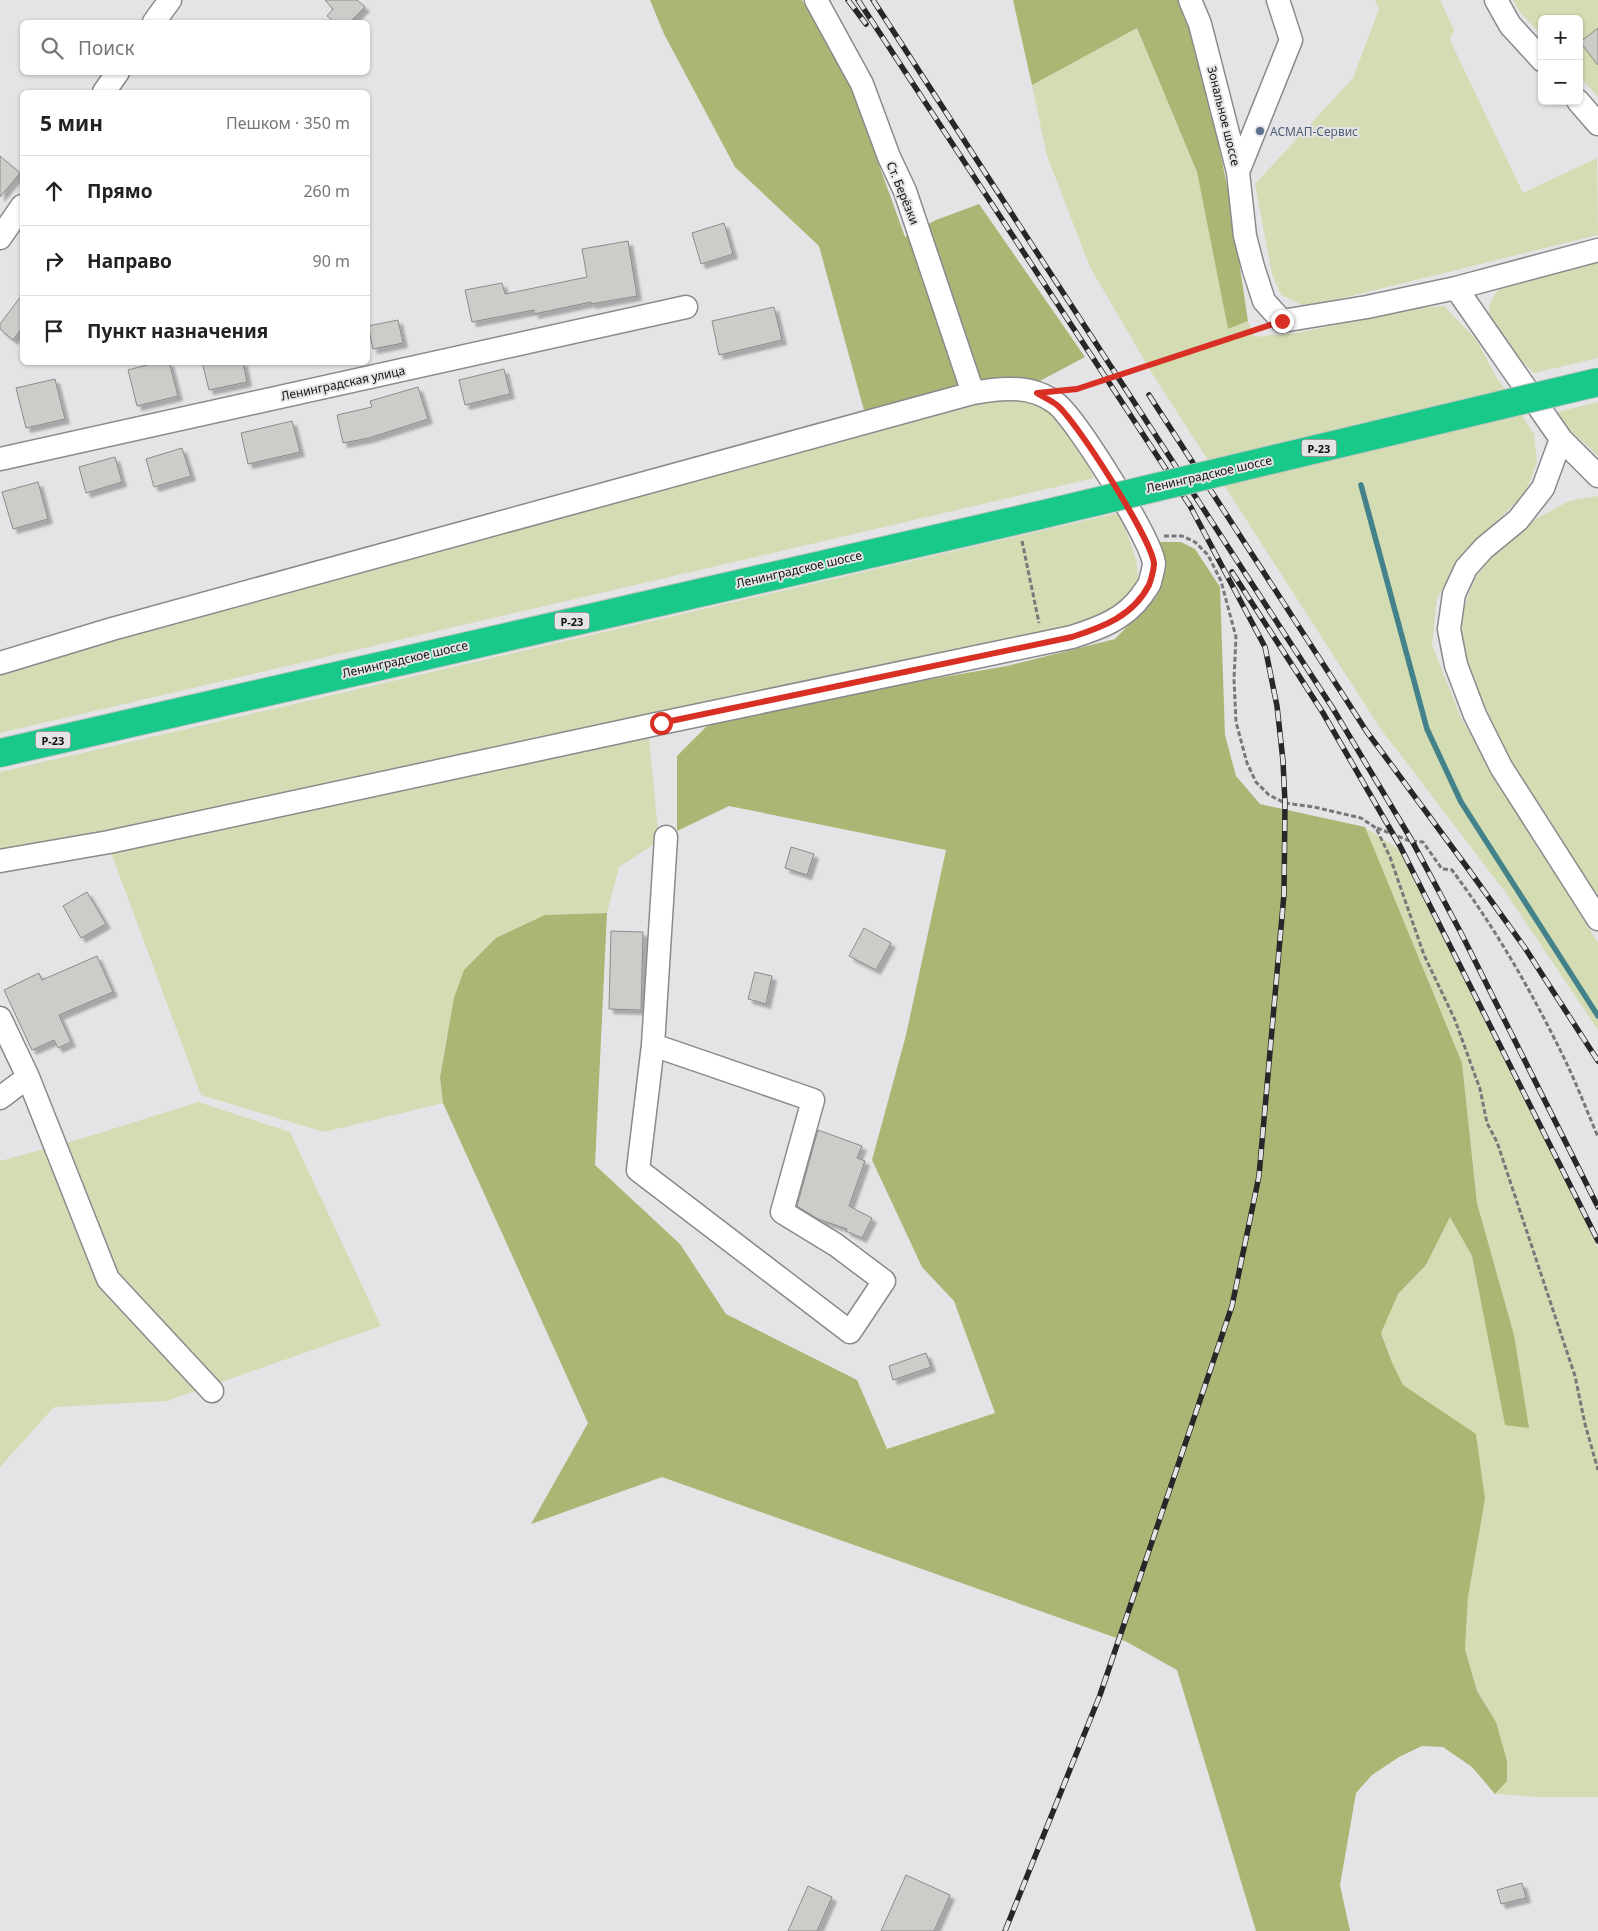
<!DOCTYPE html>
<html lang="ru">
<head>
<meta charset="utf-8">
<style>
  :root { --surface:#fff; --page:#f2f2f2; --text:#222; --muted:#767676; --line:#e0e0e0 }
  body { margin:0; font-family:"Noto Sans",sans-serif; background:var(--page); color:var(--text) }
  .controls { position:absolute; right:15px; top:15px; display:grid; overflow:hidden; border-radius:8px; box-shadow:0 1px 4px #0004 }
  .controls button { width:45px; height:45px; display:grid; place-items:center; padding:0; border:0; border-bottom:1px solid var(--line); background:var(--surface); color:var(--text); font:25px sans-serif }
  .stop { position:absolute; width:15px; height:15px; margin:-11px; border:4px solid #d93025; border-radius:50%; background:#fff }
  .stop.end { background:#d93025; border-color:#fff; box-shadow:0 1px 5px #0008 }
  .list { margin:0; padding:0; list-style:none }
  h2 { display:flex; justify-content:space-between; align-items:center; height:65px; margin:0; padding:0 20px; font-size:21px }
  h2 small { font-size:16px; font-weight:400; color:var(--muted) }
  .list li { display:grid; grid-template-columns:32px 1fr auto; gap:15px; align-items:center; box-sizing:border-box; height:70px; padding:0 20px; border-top:1px solid var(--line) }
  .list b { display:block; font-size:19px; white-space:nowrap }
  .list em { font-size:16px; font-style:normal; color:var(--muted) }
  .icon { flex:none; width:28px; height:28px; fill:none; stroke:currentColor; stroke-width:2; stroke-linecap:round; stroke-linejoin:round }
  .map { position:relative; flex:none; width:1598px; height:1931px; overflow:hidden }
  .search { position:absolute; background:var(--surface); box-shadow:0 1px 4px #0004; left:20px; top:20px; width:350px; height:55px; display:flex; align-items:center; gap:12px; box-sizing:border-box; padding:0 18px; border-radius:8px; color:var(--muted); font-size:19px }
  .panel { position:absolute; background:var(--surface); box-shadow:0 1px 4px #0004; left:20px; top:90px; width:350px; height:275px; border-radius:8px }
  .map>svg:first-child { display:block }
  .green { fill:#d4dcb3 }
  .forest { fill:#aab674 }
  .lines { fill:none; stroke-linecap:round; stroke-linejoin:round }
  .stream { stroke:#43828a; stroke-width:5.5 }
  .building { fill:#ceccc9; stroke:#8d8b89; filter:url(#shadow) }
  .minor-casing { stroke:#8a8a8d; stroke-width:25 }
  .highway-casing { stroke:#c1c1c1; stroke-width:30 }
  .path { stroke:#78787a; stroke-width:3; stroke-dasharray:5 2.5; stroke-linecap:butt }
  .minor { stroke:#fff; stroke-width:22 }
  .highway { stroke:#18c98a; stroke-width:28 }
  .rail-casing { stroke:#272729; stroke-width:5.5 }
  .rail { stroke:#e4e4e7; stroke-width:4; stroke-dasharray:11; stroke-linecap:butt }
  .highway-bridge-casing { stroke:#c1c1c1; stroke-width:30; stroke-linecap:butt }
  .highway-bridge { stroke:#18c98a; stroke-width:28 }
  .route { stroke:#d93025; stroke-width:6 }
  .service-dot { fill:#5c6f8a; stroke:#e4e4e7; stroke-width:2 }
  .labels { text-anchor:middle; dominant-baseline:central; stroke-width:4; stroke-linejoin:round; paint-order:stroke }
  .shield { fill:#e4e4e7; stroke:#505052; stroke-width:1 }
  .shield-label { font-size:11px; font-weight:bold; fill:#111112 }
  .street-label { font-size:12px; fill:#111112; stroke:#e4e4e7 }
  .service-label { font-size:12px; fill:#4e5e75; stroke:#e4e4e7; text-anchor:start }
</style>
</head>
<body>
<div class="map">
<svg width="1598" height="1931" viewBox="0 0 1598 1931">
  <defs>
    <filter id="shadow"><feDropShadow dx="4.5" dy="4.5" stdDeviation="1" flood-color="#0004"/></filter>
  </defs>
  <rect width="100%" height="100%" fill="#e4e4e7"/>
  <path class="green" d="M1375,0H1440L1454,30L1450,40L1523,193L1597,158L1598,235L1306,307L1281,295L1272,274L1255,184L1353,78L1379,9Z
    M1513,0H1598V97L1579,76V19H1542V36L1520,12Z
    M1137,28L1197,172L1228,329L1248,321L1254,337L1296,333L1420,308L1444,306L1476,339L1494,373L1534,434L1537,462L1525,494L1470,547L1437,598L1432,645L1462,720L1598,943V1030L1506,893L1380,728L1150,370L1090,267L1047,156L1032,85Z
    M1598,260V358L1534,373C1508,347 1466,320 1504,284Z
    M1011,398L1033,401L1051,409L1077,442L1094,478L0,733V671L870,433L976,405Z
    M1598,402V456L1566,426L1557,412Z
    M1598,496V905L1496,743L1462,652L1461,615L1474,580L1492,557L1526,524L1569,501Z
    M1118,513C1127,535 1149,575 1131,597C1123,606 1085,620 1072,625L0,854V772Z
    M649,738L659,841L619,867L607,913L545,915L446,1038L440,1077L443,1103L324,1132L201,1095L110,850Z
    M1365,828L1399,849L1562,1172L1598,1248V1797H1539L1495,1794L1507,1781L1496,1722L1477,1691L1465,1649L1468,1597L1403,1385L1391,1360L1381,1332L1398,1294L1426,1265L1450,1217L1472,1256L1505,1425L1514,1335L1477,1203L1462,1063Z
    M198,1102L290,1132L381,1326L167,1401L54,1407L0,1467V1161L84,1138Z"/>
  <path class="forest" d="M650,0H802L851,87L905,237L936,220L979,204L1085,357L1036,383L865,414L819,246L735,167L664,34Z
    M1013,0H1183L1194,27L1229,195L1248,321L1228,329L1197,172L1137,28L1032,85Z
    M1160,542H1181L1195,549L1220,587L1225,735L1236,776L1260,804L1365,827L1462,1063L1477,1203L1514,1335L1529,1428L1505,1425L1472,1256L1450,1217L1426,1265L1398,1294L1381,1333L1391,1360L1403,1385L1476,1434L1485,1499L1468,1597L1465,1649L1477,1691L1496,1722L1507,1761V1781L1495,1794L1472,1767L1443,1747L1422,1746L1399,1757L1372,1775L1356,1793L1340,1885L1350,1931H1256L1177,1670L1125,1641L662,1477L531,1524L588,1423L443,1103L440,1077L454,998L464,970L496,938L545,915L607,913L595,1165L680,1244L726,1314L857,1380L887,1449L995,1413L954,1301L922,1267L872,1160L906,1035L946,850L729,806L677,831V756L717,716L1007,666L1115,639L1157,596L1163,570Z"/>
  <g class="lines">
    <path class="stream" d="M1361,485L1427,729L1461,802L1598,1016"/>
  </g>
  <path class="building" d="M325,0H357L365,7L350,22H334L327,16L333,9Z
    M1598,28V65L1580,42Z
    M0,156L20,173L0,197Z
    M724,223L733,254L701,264L692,233Z
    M628,241L637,296L591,304V302L534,314V310L472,322L465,290L502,283L505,294L587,277L582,249Z
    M22,295V328L13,340L0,329V324Z
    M774,307L782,340L719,355L712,321Z
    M398,320L403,343L373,349L368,326Z
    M158,362H169L178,396L137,406L128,370Z
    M202,362H243L247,382L209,390Z
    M504,369L510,394L465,405L459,380Z
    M55,379L65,419L26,428L16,388Z
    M418,387L428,419L369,438L343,443L337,415L372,407L370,401Z
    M292,421L300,452L248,464L241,433Z
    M182,448L191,476L154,487L146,459Z
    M115,457L122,482L86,493L79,467Z
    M38,482L48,519L13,529L2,492Z
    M791,847L814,854L807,875L785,868Z
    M87,892L106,924L81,938L63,906Z
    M864,928L891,943L876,970L849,956Z
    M611,931L643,932L641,1010L609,1009Z
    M97,956L113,992L59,1015L71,1042L58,1048L54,1040L32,1050L4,990L39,973L42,980Z
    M755,972L772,976L766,1004L748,999Z
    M818,1130L862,1146L857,1158L865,1161L849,1206L872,1218L862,1238L846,1231L847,1229L818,1219L797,1206Z
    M926,1353L931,1367L893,1380L889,1366Z
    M906,1875L950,1895L934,1931H881Z
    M1522,1883L1526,1898L1501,1904L1497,1890Z
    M808,1886L832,1897L817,1931H788Z"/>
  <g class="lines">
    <g class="minor-casing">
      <path id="minor" d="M816,0L862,84L889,157L905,191L973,393
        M1190,0L1200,24L1238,172L1245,236L1253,267L1264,301L1282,321L1367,307L1456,288L1598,250
        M1496,0L1510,25L1542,60
        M154,22L170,0
        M104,92L118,72
        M1578,101L1598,124
        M1238,172L1291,40L1278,0
        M0,238L22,206
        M1456,288L1561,439L1598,476
        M1561,439L1543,488L1518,520L1484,548L1466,568L1454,594L1449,629L1456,665L1475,715L1501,767L1598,919
        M0,459L686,307
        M0,663L112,629L973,393C993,389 1017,386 1037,393C1043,395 1052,400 1057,404C1078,422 1150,537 1154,563C1154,568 1151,577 1150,582C1149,586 1145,590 1142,595C1125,619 1100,628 1072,637L661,723L109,842L0,861
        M0,1018L28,1077L108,1279L212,1391
        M653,1045L813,1100L782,1212L836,1245L884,1281L850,1332L638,1170L653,1045L666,837
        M0,1098L28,1077"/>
    </g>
    <g class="highway-casing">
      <path id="highway" d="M0,753L1040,515"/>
    </g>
    <path class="path" d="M1071,389H1077L1262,328
      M1164,536H1182L1195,542L1208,555L1221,581L1236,637L1234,679L1236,722L1247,763L1256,782L1269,795L1285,803L1314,807L1361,818L1376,828L1390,857L1424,955L1455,1020L1480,1089L1487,1123L1497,1142L1575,1376L1585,1424L1598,1470
      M1022,541L1039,623
      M1377,828L1410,841L1423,842L1442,869L1452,870C1496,929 1533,994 1565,1060C1577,1085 1587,1111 1598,1137"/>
    <use href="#minor" class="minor"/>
    <use href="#highway" class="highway"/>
    <g class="rail-casing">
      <path id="rail" d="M848,0L866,24
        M858,0L1192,509
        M873,0L1332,707L1411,839L1461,933L1598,1207
        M1149,395L1367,732L1469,870L1525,948L1598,1061
        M1232,572L1323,713L1400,846L1598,1241
        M1005,1931L1100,1695L1232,1306L1259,1176L1284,894L1285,803L1283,761L1277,706L1265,647L1189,504"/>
    </g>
    <use href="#rail" class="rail"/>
    <g class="highway-bridge-casing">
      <path id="highway-bridge" d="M1040,515L1598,382"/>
    </g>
    <use href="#highway-bridge" class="highway-bridge"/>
  </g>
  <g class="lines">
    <path class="route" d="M661,723L1072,637C1103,627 1133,616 1149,585C1151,580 1154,569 1154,563C1150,537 1078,423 1057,405C1051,400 1043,397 1037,393L1077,389L1282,321"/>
  </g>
  <circle class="service-dot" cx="1260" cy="131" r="5"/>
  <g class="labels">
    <g class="shield">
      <rect x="1301.5" y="439.5" width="35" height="17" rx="4"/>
      <rect x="554.5" y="612.5" width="35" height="17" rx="4"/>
      <rect x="35.5" y="731.5" width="35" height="17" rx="4"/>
    </g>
    <g class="shield-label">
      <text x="1319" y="448">Р-23</text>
      <text x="572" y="621">Р-23</text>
      <text x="53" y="740">Р-23</text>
    </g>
    <g class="street-label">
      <text transform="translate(1224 116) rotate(76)">Зональное шоссе</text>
      <text transform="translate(903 193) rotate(68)">Ст. Берёзки</text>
      <text transform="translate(343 383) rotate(-12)">Ленинградская улица</text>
      <text transform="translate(1209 474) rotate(-13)">Ленинградское шоссе</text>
      <text transform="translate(799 569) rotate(-13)">Ленинградское шоссе</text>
      <text transform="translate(405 659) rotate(-13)">Ленинградское шоссе</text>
    </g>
    <g class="service-label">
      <text x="1270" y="131">АСМАП-Сервис</text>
    </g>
  </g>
</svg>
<div class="controls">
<button>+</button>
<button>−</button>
</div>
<div class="stop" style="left:661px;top:723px"></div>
<div class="stop end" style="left:1282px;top:321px"></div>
<div class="search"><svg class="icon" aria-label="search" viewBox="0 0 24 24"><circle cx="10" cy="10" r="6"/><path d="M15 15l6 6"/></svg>Поиск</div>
<section class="panel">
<h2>5 мин<small>Пешком · 350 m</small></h2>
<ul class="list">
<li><svg class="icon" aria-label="ahead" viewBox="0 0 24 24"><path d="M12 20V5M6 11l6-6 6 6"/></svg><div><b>Прямо</b></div><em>260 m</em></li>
<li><svg class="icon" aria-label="right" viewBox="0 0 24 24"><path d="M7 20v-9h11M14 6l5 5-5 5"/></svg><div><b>Направо</b></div><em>90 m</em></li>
<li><svg class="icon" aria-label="arrive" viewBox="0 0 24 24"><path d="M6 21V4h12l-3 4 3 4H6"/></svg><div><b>Пункт назначения</b></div></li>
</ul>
</section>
</div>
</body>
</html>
